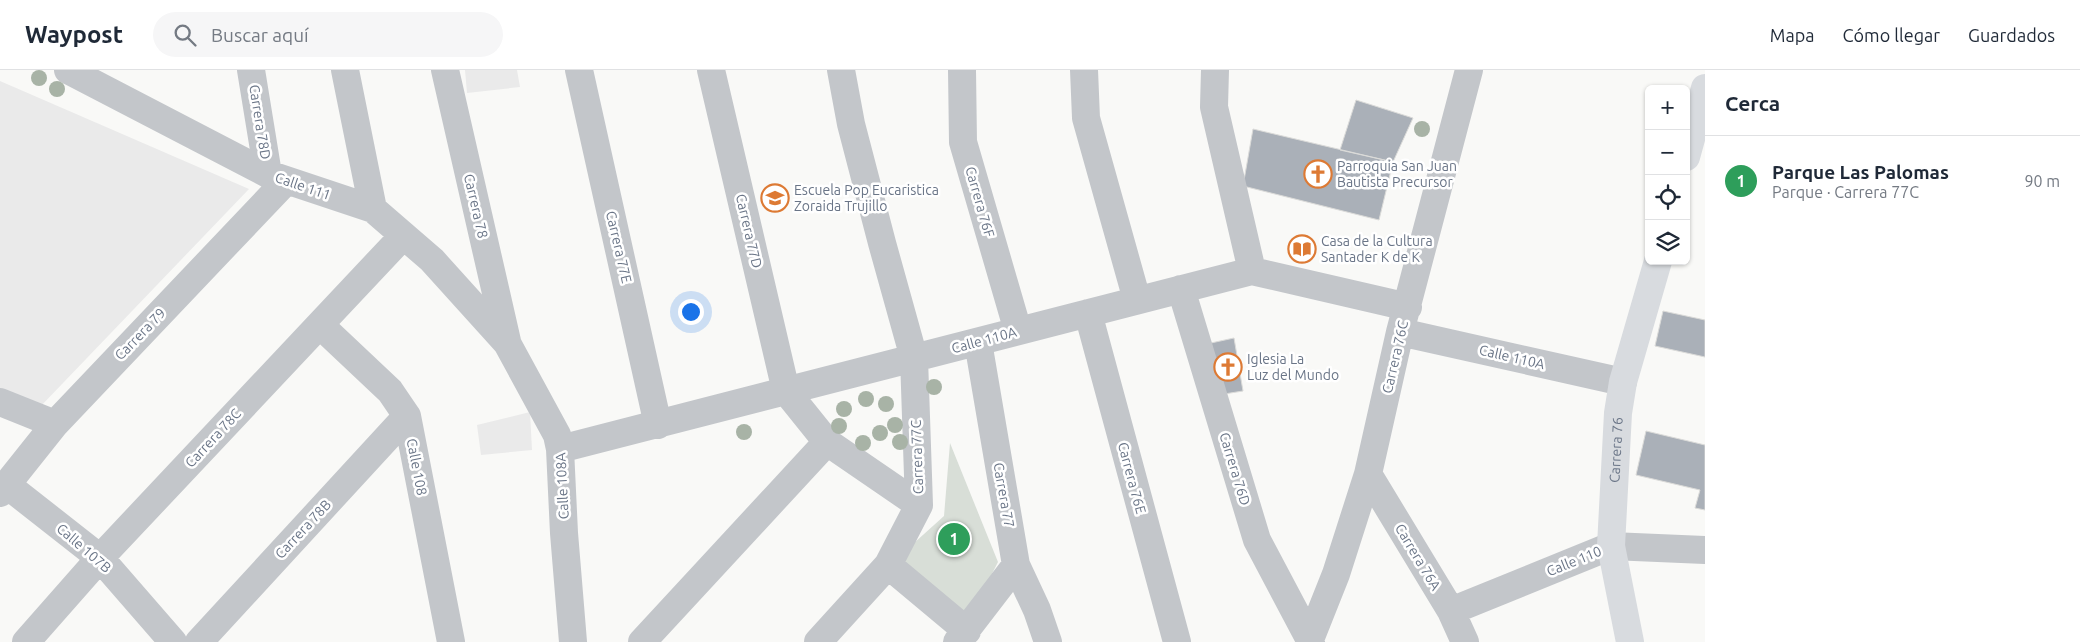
<!DOCTYPE html>
<html lang="es">
<head>
<meta charset="utf-8">
<style>
  :root { --surface:#fff; --page:#f6f6f7; --text:#1f2937; --muted:#747a83; --line:#e0e1e3; --accent:#111827 }
  body { margin:0; font-family:Ubuntu,sans-serif; background:var(--page); color:var(--text) }
  .controls { position:absolute; right:15px; top:15px; display:grid; overflow:hidden; border-radius:8px; box-shadow:0 1px 4px #0004 }
  .controls button { width:45px; height:45px; display:grid; place-items:center; padding:0; border:0; border-bottom:1px solid var(--line); background:var(--surface); color:var(--text); font:25px sans-serif }
  .you { position:absolute; left:690px; top:241px; width:18px; height:18px; margin:-12px; border:4px solid #fff; border-radius:50%; background:#1a73e8; box-shadow:0 0 0 8px #1a73e833 }
  .badge { display:grid; place-items:center; width:32px; height:32px; border-radius:50%; background:var(--accent); color:#fff; font-size:16px; font-weight:700 }
  .pin { position:absolute; translate:-50% -50%; border:2px solid #fff; box-shadow:0 1px 5px #0006 }
  .list { margin:0; padding:0; list-style:none }
  h2 { display:flex; justify-content:space-between; align-items:center; height:65px; margin:0; padding:0 20px; font-size:21px }
  h2 small { font-size:16px; font-weight:400; color:var(--muted) }
  .list li { display:grid; grid-template-columns:32px 1fr auto; gap:15px; align-items:center; box-sizing:border-box; height:90px; padding:0 20px; border-top:1px solid var(--line) }
  .list b { display:block; font-size:19px; white-space:nowrap }
  .list p { margin:0; font-size:16px; white-space:nowrap; color:var(--muted) }
  .list em { font-size:16px; font-style:normal; color:var(--muted) }
  .icon { flex:none; width:28px; height:28px; fill:none; stroke:currentColor; stroke-width:2; stroke-linecap:round; stroke-linejoin:round }
  .map { position:relative; flex:none; width:1705px; height:572px; overflow:hidden }
  header { display:flex; align-items:center; gap:30px; box-sizing:border-box; height:70px; padding:0 25px; background:var(--surface); border-bottom:1px solid var(--line) }
  header strong { font-size:24px }
  nav { display:flex; gap:28px; margin-inline-start:auto; font-size:18px }
  .search { width:350px; height:45px; background:var(--page); display:flex; align-items:center; gap:12px; box-sizing:border-box; padding:0 18px; border-radius:28px; color:var(--muted); font-size:19px }
  main { display:flex }
  aside { flex:1; background:var(--surface) }
  .map>svg:first-child { display:block }
  .built { fill:#eaeaea }
  .green { fill:#d8ded7 }
  .building { fill:#aab0b8; stroke:#dbdbd9 }
  .lines { fill:none; stroke-linecap:round; stroke-linejoin:round }
  .minor { stroke:#c3c6ca; stroke-width:28 }
  .major { stroke:#d8dbdf; stroke-width:28 }
  .tree { fill:#a8b3a6 }
  .labels { text-anchor:middle; dominant-baseline:central; stroke-width:5; stroke-linejoin:round; paint-order:stroke }
  .street-label { font-size:14px; fill:#6a7587; stroke:#fff }
  .poi-label { font-size:14px; fill:#6a7587; stroke:#fff; text-anchor:start }
</style>
</head>
<body>
<header>
<strong>Waypost</strong>
<div class="search"><svg class="icon" aria-label="search" viewBox="0 0 24 24"><circle cx="10" cy="10" r="6"/><path d="M15 15l6 6"/></svg>Buscar aquí</div>
<nav><a>Mapa</a><a>Cómo llegar</a><a>Guardados</a></nav>
</header>
<main>
<div class="map">
<svg width="1705" height="572" viewBox="0 0 1705 572">
  <rect width="100%" height="100%" fill="#f9f9f7"/>
  <path class="built" d="M465,0H517L520,17L467,23Z
    M0,11L249,119L40,337L0,320Z
    M530,342L532,380L481,385L477,355Z"/>
  <path class="green" d="M950,373L998,492L969,549L893,492L944,446Z"/>
  <path class="building" d="M1356,30L1413,48L1393,92L1340,80Z
    M1253,59L1393,92L1379,150L1243,116Z
    M1663,241L1705,250V287L1655,276Z
    M1234,268L1243,321L1224,324L1211,273Z
    M1646,361L1705,375V440L1695,438L1700,420L1636,405Z"/>
  <g class="lines">
    <path class="minor" d="M68,0L268,104L373,139L432,190L507,273L557,365L560,379L564,463L573,572
      M251,0L268,104
      M345,0L373,139
      M445,0L507,271
      M579,0L658,355
      M711,0L786,321L827,372L919,435
      M962,0L963,72L1018,261
      M1084,0L1086,48L1137,230
      M1215,0L1214,37L1252,201
      M1181,219L1257,470L1311,572
      M1088,243L1177,572
      M320,255L390,321L407,346L451,572
      M1400,262L1623,312
      M978,272L1016,495L1037,540L1048,572
      M0,332L55,354
      M560,379L1252,201L1408,237
      M1368,404L1451,541L1465,572
      M7,415L100,488L173,572
      M0,423L55,354L286,111
      M888,495L967,561
      M1451,541L1611,476L1705,480
      M26,572L100,488L403,166
      M199,572L407,346
      M642,572L827,372
      M818,572L888,495L919,435L914,288L882,173L851,54L841,0
      M957,572L1016,495
      M1309,572L1336,504L1368,404L1400,262L1469,0"/>
    <g class="major">
      <path d="M1686,87L1705,18"/>
      <path id="s1" d="M1630,572L1611,476L1618,343L1623,312L1658,191"/>
    </g>
  </g>
  <g class="tree">
    <circle cx="39" cy="8" r="8"/>
    <circle cx="57" cy="19" r="8"/>
    <circle cx="1422" cy="59" r="8"/>
    <circle cx="934" cy="317" r="8"/>
    <circle cx="866" cy="329" r="8"/>
    <circle cx="886" cy="334" r="8"/>
    <circle cx="844" cy="339" r="8"/>
    <circle cx="895" cy="355" r="8"/>
    <circle cx="839" cy="356" r="8"/>
    <circle cx="744" cy="362" r="8"/>
    <circle cx="880" cy="363" r="8"/>
    <circle cx="900" cy="372" r="8"/>
    <circle cx="863" cy="373" r="8"/>
  </g>
  <defs>
    <g id="church-ring" transform="scale(1.4375)"><circle r="9.5" fill="#fff" stroke="#dd7a34" stroke-width="1.5"/><path d="M-1.2-6h2.4v3.5h3.3v2.4h-3.3V6h-2.4V-.1h-3.3v-2.4h3.3Z" fill="#dd7a34"/></g>
    <g id="school-ring" transform="scale(1.4375)"><circle r="9.5" fill="#fff" stroke="#dd7a34" stroke-width="1.5"/><path d="M0-5L7-2L0 1L-7-2ZM-4 1L0 2.5L4 1V4Q0 6-4 4Z" fill="#dd7a34"/></g>
    <g id="library-ring" transform="scale(1.4375)"><circle r="9.5" fill="#fff" stroke="#dd7a34" stroke-width="1.5"/><path d="M-6-4Q-3-5.5-.7-3.5V5Q-3 3-6 4ZM6-4Q3-5.5 .7-3.5V5Q3 3 6 4Z" fill="#dd7a34"/></g>
  </defs>
  <g fill-rule="evenodd">
    <use href="#church-ring" x="1318" y="104"/>
    <use href="#school-ring" x="775" y="128"/>
    <use href="#library-ring" x="1302" y="179"/>
    <use href="#church-ring" x="1228" y="297"/>
  </g>
  <g class="labels">
    <g class="street-label">
      <text transform="translate(260 52) rotate(81)">Carrera 78D</text>
      <text transform="translate(303 116) rotate(19)">Calle 111</text>
      <text transform="translate(980 132) rotate(74)">Carrera 76F</text>
      <text transform="translate(476 136) rotate(77)">Carrera 78</text>
      <text transform="translate(749 161) rotate(77)">Carrera 77D</text>
      <text transform="translate(619 177) rotate(77)">Carrera 77E</text>
      <text transform="translate(140 264) rotate(-46)">Carrera 79</text>
      <text transform="translate(984 270) rotate(-15)">Calle 110A</text>
      <text transform="translate(1395 287) rotate(-77)">Carrera 76C</text>
      <text transform="translate(1512 287) rotate(13)">Calle 110A</text>
      <text transform="translate(213 368) rotate(-47)">Carrera 78C</text>
      <text stroke="none"><textPath href="#s1" startOffset="194">Carrera 76</textPath></text>
      <text transform="translate(917 387) rotate(-92)">Carrera 77C</text>
      <text transform="translate(417 397) rotate(79)">Calle 108</text>
      <text transform="translate(1235 399) rotate(73)">Carrera 76D</text>
      <text transform="translate(1132 408) rotate(75)">Carrera 76E</text>
      <text transform="translate(562 416) rotate(-93)">Calle 108A</text>
      <text transform="translate(1004 425) rotate(80)">Carrera 77</text>
      <text transform="translate(303 459) rotate(-47)">Carrera 78B</text>
      <text transform="translate(84 478) rotate(41)">Calle 107B</text>
      <text transform="translate(1418 487) rotate(59)">Carrera 76A</text>
      <text transform="translate(1574 491) rotate(-22)">Calle 110</text>
    </g>
    <g class="poi-label">
      <text x="1337" y="96">Parroquia San Juan<tspan x="1337" dy="16">Bautista Precursor</tspan></text>
      <text x="794" y="120">Escuela Pop Eucaristica<tspan x="794" dy="16">Zoraida Trujillo</tspan></text>
      <text x="1321" y="171">Casa de la Cultura<tspan x="1321" dy="16">Santader K de K</tspan></text>
      <text x="1247" y="289">Iglesia La<tspan x="1247" dy="16">Luz del Mundo</tspan></text>
    </g>
  </g>
</svg>
<div class="controls">
<button>+</button>
<button>−</button>
<button><svg class="icon" aria-label="locate" viewBox="0 0 24 24"><circle cx="12" cy="12" r="6"/><path d="M12 2v4M12 18v4M2 12h4M18 12h4"/></svg></button>
<button><svg class="icon" aria-label="layers" viewBox="0 0 24 24"><path d="M12 4l9 5-9 5-9-5zM3 14l9 5 9-5"/></svg></button>
</div>
<div class="you"></div>
<div class="pin badge" style="left:954px;top:469px;background:#2e9e5b">1</div>
</div>
<aside>
<h2>Cerca<small></small></h2>
<ul class="list">
<li><span class="badge" style="background:#2e9e5b">1</span><div><b>Parque Las Palomas</b><p>Parque · Carrera 77C</p></div><em>90 m</em></li>
</ul>
</aside>
</main>
</body>
</html>
